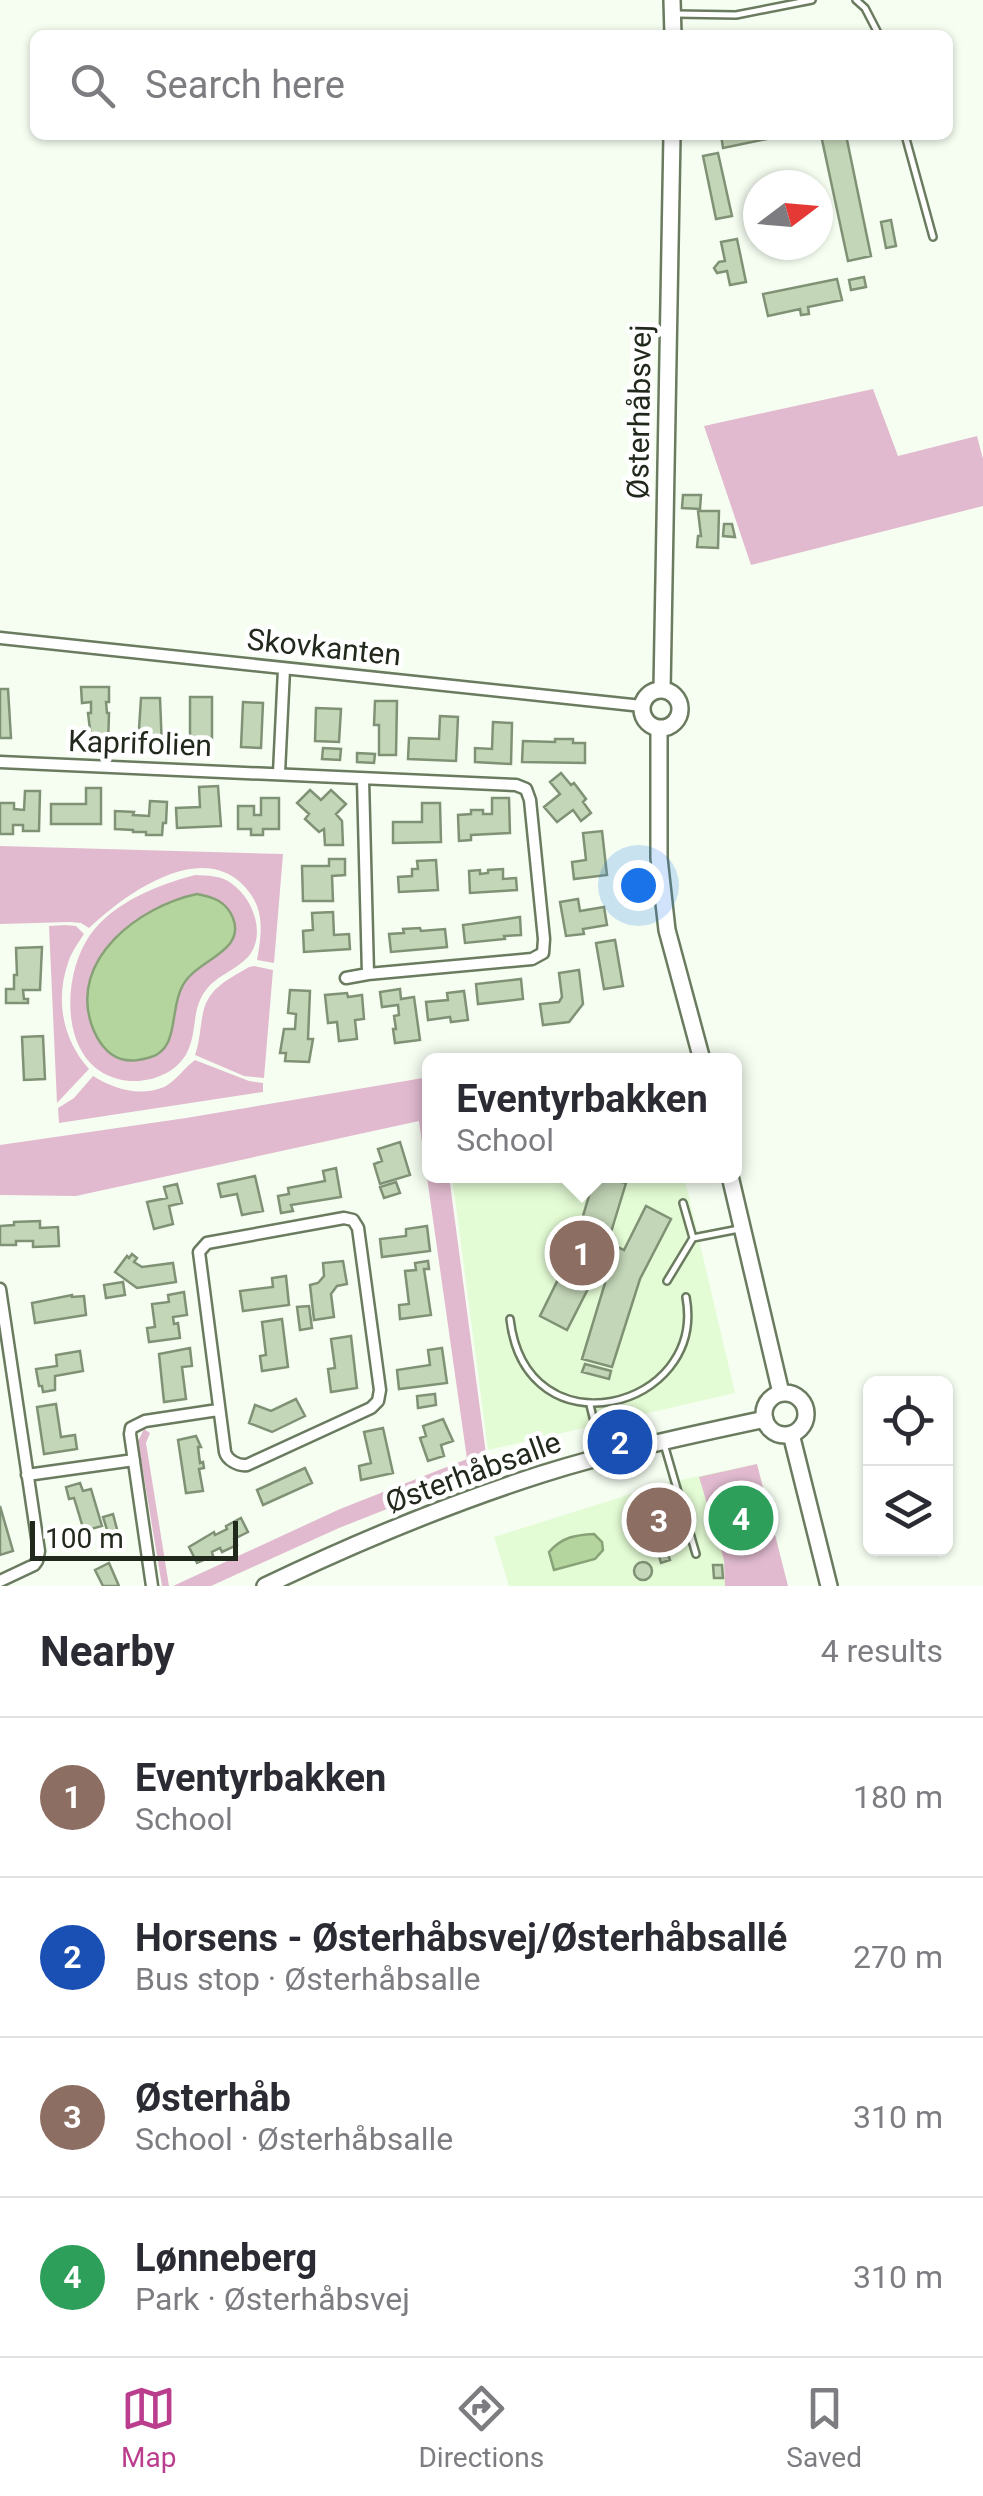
<!DOCTYPE html>
<html lang="en">
<head>
<meta charset="utf-8">
<style>
  :root { --surface:#fff; --page:#f7f7f7; --text:#2b2b33; --muted:#7c7c81; --line:#e1e1e2; --accent:#bb3e8e }
  body { margin:0; font-family:Roboto,sans-serif; background:var(--page); color:var(--text) }
  .controls { position:absolute; right:30px; bottom:30px; display:grid; overflow:hidden; border-radius:15px; box-shadow:0 2px 8px #0004 }
  .controls button { width:90px; height:90px; display:grid; place-items:center; padding:0; border:0; border-bottom:2px solid var(--line); background:var(--surface); color:var(--text); font:50px sans-serif }
  .compass { position:absolute; left:743px; top:170px; width:90px; height:90px; border-radius:50%; background:var(--surface); box-shadow:0 2px 8px #0004; rotate:74deg }
  .scale { position:absolute; left:30px; bottom:25px; width:208px; box-sizing:border-box; padding-left:10px; border:5px solid #21281c; border-top:0; font-size:28px; line-height:35px; white-space:nowrap; color:#21281c; -webkit-text-stroke:8px #fff; paint-order:stroke }
  .you { position:absolute; left:638px; top:885px; width:35px; height:35px; margin:-25px; border:8px solid #fff; border-radius:50%; background:#1a73e8; box-shadow:0 0 0 15px #1a73e833 }
  .badge { display:grid; place-items:center; width:65px; height:65px; border-radius:50%; background:var(--accent); color:#fff; font-size:32px; font-weight:700 }
  .pin { position:absolute; translate:-50% -50%; border:5px solid #fff; box-shadow:0 2px 10px #0006 }
  .popup { position:absolute; left:422px; top:1053px; width:320px; height:130px; box-sizing:border-box; display:grid; place-content:center; border-radius:15px; background:var(--surface); filter:drop-shadow(0 2px 8px #0005); font-size:32px; white-space:nowrap; color:var(--muted) }
  .popup b { font-size:38px; color:var(--text) }
  .popup::after { content:''; position:absolute; left:50%; top:100%; margin-left:-20px; border:20px solid transparent; border-top-color:var(--surface) }
  .list { margin:0; padding:0; list-style:none }
  h2 { display:flex; justify-content:space-between; align-items:center; height:130px; margin:0; padding:0 40px; font-size:42px }
  h2 small { font-size:32px; font-weight:400; color:var(--muted) }
  .list li { display:grid; grid-template-columns:65px 1fr auto; gap:30px; align-items:center; box-sizing:border-box; height:160px; padding:0 40px; border-top:2px solid var(--line) }
  .list b { display:block; font-size:38px; white-space:nowrap }
  .list p { margin:0; font-size:32px; white-space:nowrap; color:var(--muted) }
  .list em { font-size:32px; font-style:normal; color:var(--muted) }
  .icon { flex:none; width:55px; height:55px; fill:none; stroke:currentColor; stroke-width:2; stroke-linecap:round; stroke-linejoin:round }
  .map { position:relative; flex:none; width:983px; height:1586px; overflow:hidden }
  .search { position:absolute; background:var(--surface); box-shadow:0 2px 8px #0004; left:30px; right:30px; top:30px; height:110px; display:flex; align-items:center; gap:25px; box-sizing:border-box; padding:0 35px; border-radius:15px; color:var(--muted); font-size:38px }
  .sheet { height:770px; background:var(--surface) }
  nav { display:flex; justify-content:space-around; align-items:center; box-sizing:border-box; height:140px; border-top:2px solid var(--line); background:var(--surface); font-size:28px; color:var(--muted) }
  nav a { display:grid; justify-items:center; gap:5px }
  nav .on { color:var(--accent) }
  .map>svg:first-child { display:block }
  .built { fill:#e4fcd5 }
  .green { fill:#e1bacf; fill-rule:evenodd }
  .water { fill:#b4d69e; stroke:#88a277; stroke-width:2.5 }
  .building { fill:#c3d6b7; stroke:#809275; stroke-width:2.5 }
  .lines { fill:none; stroke-linecap:round; stroke-linejoin:round }
  .lane-casing { stroke:#6a7b5f; stroke-width:10 }
  .street-casing { stroke:#6a7b5f; stroke-width:15 }
  .secondary-casing { stroke:#6a7b5f; stroke-width:20 }
  .lane { stroke:#fff; stroke-width:5 }
  .street { stroke:#fff; stroke-width:10 }
  .secondary { stroke:#fff; stroke-width:15 }
  .labels { text-anchor:middle; dominant-baseline:central; stroke-width:9; stroke-linejoin:round; paint-order:stroke }
  .street-label { font-size:30px; fill:#21281c; stroke:#fff }
</style>
</head>
<body>
<div class="map">
<svg width="983" height="1586" viewBox="0 0 983 1586">
  <rect width="100%" height="100%" fill="#f6fef2"/>
  <path class="built" d="M452,1176H684L735,1393L488,1450Z
    M757,1464L788,1586H509L494,1537L666,1483Z"/>
  <path class="green" d="M873,389L898,456L977,436L983,459V506L751,565L704,426Z
    M0,846L283,854L274,963L257,960C262,932 265,909 245,887C201,838 124,895 89,928L81,923L70,922L0,924Z
    M195,875C207,876 221,875 231,883C253,898 267,935 248,957C236,970 216,976 206,990C192,1008 197,1028 189,1048C179,1075 144,1086 118,1079C59,1064 61,976 90,935C114,902 157,885 195,875ZM197,894L212,897L233,941C226,951 217,954 207,960C181,979 173,1005 171,1036L96,1035L90,1021L88,1001L129,925L158,907Z
    M65,925L76,926L84,934C78,943 71,953 68,963C55,1001 63,1040 89,1069L57,1103L49,926Z
    M254,966L273,970L264,1078L244,1076L195,1055C200,1041 200,1027 203,1013C208,988 229,979 249,967Z
    M195,1060L249,1081L263,1083V1092L59,1123L58,1108L74,1098L93,1076C114,1089 139,1097 164,1087C176,1081 185,1067 195,1060Z
    M429,1077L430,1176H449L488,1469L339,1528L211,1586H173L340,1509L467,1459L419,1121L76,1196L0,1195V1145L186,1118Z
    M144,1429L150,1433L146,1443L169,1586H162L138,1441Z
    M757,1464L788,1586H725L724,1560L699,1477Z"/>
  <path class="water" d="M197,894C213,897 226,901 233,918C246,952 197,959 183,985C169,1008 180,1048 151,1057C141,1060 132,1062 121,1059C107,1055 97,1040 92,1026C68,959 140,906 197,894Z
    M594,1534L602,1542L603,1550L595,1559L554,1570L549,1552C562,1537 575,1535 594,1534Z"/>
  <path class="building" d="M721,135H786L723,148Z
    M821,135H846L871,256L848,261Z
    M718,153L732,216L716,219L703,156Z
    M891,220L896,246L886,248L881,222Z
    M737,239L746,282L730,285L727,271L717,273L714,268L719,262L725,261L721,242Z
    M864,277L866,287L851,290L849,280Z
    M837,279L842,300L808,307L809,314L801,315L800,309L768,316L763,294Z
    M683,495H701L700,509L682,508Z
    M698,511H719L718,548L697,547L698,536H701Z
    M724,524H732L735,537L723,536Z
    M81,687H109V702H106L107,713H109L108,746L92,747L88,713H91V702L82,703Z
    M0,689H8L11,738H0Z
    M190,697H212V738H190Z
    M141,698H160L162,748L142,749V729H139Z
    M375,701H397L396,755H379V725H374Z
    M243,702L263,703L261,748L241,747Z
    M316,708L341,709L339,742L315,741Z
    M440,716L458,717L456,761L408,759L409,738L439,739Z
    M493,722L512,723L511,764L475,762V748L492,749Z
    M179,739L198,740V752H179Z
    M555,739H573V743H585V763L522,762L523,741L555,742Z
    M323,748L341,749L340,760L322,759Z
    M357,753L375,754L374,763L357,762Z
    M561,773L571,785L574,783L586,799L583,802L591,813L581,821L573,810L557,822L544,807L560,794L550,782Z
    M218,786L221,826L177,828L176,808L200,807L199,787Z
    M86,788H101V824H51V804H86Z
    M310,790L321,800L331,790L346,804L336,814L342,821L343,845H325L324,829L319,832L305,819L309,814L297,803Z
    M25,791H40L39,831H23V825H13V834H0V803H14V809L24,810Z
    M261,798H279V829H263V835H251V829H238V806H254V815H261Z
    M492,798H509L510,833L471,835V840L459,841L458,815L471,814V810H483V814H492Z
    M150,801L167,802L166,823H163L162,835H146V832H133V830L115,829V811L134,812L133,815L149,816Z
    M422,803H440L441,842L393,843V822H422Z
    M602,831L607,875L574,879L572,862L586,860L583,833Z
    M329,859H345V875L332,876L333,901H303L302,866H329Z
    M436,860L438,890L399,892L398,877L412,876V869H418L417,861Z
    M503,869V879L516,878L517,890L470,893L469,871L480,870V874L488,873V870Z
    M578,899L580,911L604,907L607,925L583,929L584,934L566,936L560,902Z
    M333,912L334,935L349,934L350,949L304,952L303,931L313,930L312,913Z
    M520,917L521,935L504,936L505,939L465,943L463,925Z
    M420,928L421,931L445,929L447,947L391,952L389,934L404,933L403,929Z
    M615,940L623,986L604,989L596,943Z
    M42,947L40,990H23L24,999H28V1003H6V989H14V975H17L16,948Z
    M579,970L583,1004L569,1022L543,1025L540,1004L559,1002L562,997L559,973Z
    M521,979L523,999L478,1004L476,984Z
    M400,989L401,999L414,997L420,1040L395,1043L393,1029H396L394,1016L399,1015L398,1005L382,1007L380,992Z
    M290,990L310,991L308,1039H313L309,1062L285,1061L286,1053H280L284,1029H295L296,1014L288,1013Z
    M464,991L468,1020L451,1022L450,1017L428,1020L426,1002L448,1000L447,993Z
    M347,993L348,997L362,995L364,1019L355,1020L357,1039L339,1041L337,1022L328,1023L325,995Z
    M43,1036L45,1079L24,1080L22,1037Z
    M400,1142L410,1175L380,1184L374,1164L382,1161L378,1149Z
    M336,1168L341,1197L291,1205L293,1211L281,1213L278,1196L289,1194L288,1188L325,1181L323,1171Z
    M255,1176L263,1211L242,1215L237,1194L221,1197L218,1184Z
    M595,1176L626,1183L608,1242L624,1250L646,1206L671,1219L640,1279L612,1367L582,1359L605,1283L594,1277L567,1330L540,1316L573,1249Z
    M396,1182L400,1193L384,1198L380,1187Z
    M177,1184L182,1203L169,1206L173,1224L154,1229L147,1202L167,1198L164,1187Z
    M40,1221V1228L58,1227L59,1246L33,1247V1241H16V1245H0V1226L14,1225V1222Z
    M427,1226L430,1251L382,1257L380,1239L406,1236V1229Z
    M132,1254L137,1258L134,1262L142,1267L173,1263L176,1282L137,1288L115,1272L127,1256L129,1258Z
    M343,1261L347,1284L337,1286L331,1294L334,1317L314,1320L310,1285L318,1283L324,1276L323,1263Z
    M428,1261L429,1269H424L431,1315L400,1319L399,1305L409,1304L405,1271L416,1270L415,1263Z
    M286,1276L289,1305L243,1311L240,1291L273,1287L272,1278Z
    M123,1282L125,1295L106,1298L104,1285Z
    M184,1292L187,1315L173,1317L174,1324L178,1323L180,1338L149,1342L147,1328L155,1327L152,1304L169,1302L168,1295Z
    M72,1295V1297L84,1296L86,1315L35,1323L32,1303Z
    M309,1306L312,1328L300,1330L297,1307Z
    M282,1319L288,1367L262,1371L260,1356L266,1355L262,1322Z
    M351,1336L357,1388L331,1392L328,1369L335,1368L331,1339Z
    M190,1348L192,1366L182,1367L186,1399L164,1402L159,1354Z
    M442,1348L447,1383L399,1389L397,1370L430,1365L428,1350Z
    M80,1351L83,1371L55,1376V1390L43,1392L42,1386H39L36,1369L57,1366L56,1355Z
    M585,1364L611,1371L609,1379L582,1372Z
    M435,1394L436,1405L418,1408L417,1396Z
    M296,1399L305,1416L272,1432L249,1423L255,1405L271,1411Z
    M56,1404L61,1437L75,1435L77,1449L44,1454L37,1407Z
    M443,1419L453,1441L441,1445L444,1456L428,1461L420,1438L426,1436L423,1426Z
    M383,1428L393,1473L361,1480L359,1466L371,1463L364,1432Z
    M196,1436L201,1447H198L200,1463L203,1462L204,1468L199,1469L203,1491L186,1493L178,1440Z
    M305,1468L312,1483L263,1505L257,1490Z
    M80,1483L83,1491L91,1489L102,1526L84,1531L74,1498L69,1499L66,1487Z
    M0,1506L13,1551L0,1555Z
    M113,1514L118,1533L109,1536L103,1517Z
    M241,1518L248,1532L234,1539L237,1545L222,1552L220,1548L212,1552L213,1556L197,1563L189,1547L214,1532L215,1535L227,1529L226,1526Z
    M664,1543L670,1560L661,1563L656,1546Z
    M634 1571a9 9 0 1 1 18 0a9 9 0 1 1-18 0Z
    M109,1563L119,1586H103L95,1570Z
    M713,1565H722L723,1578H714Z"/>
  <g class="lines">
    <g class="lane-casing">
      <path id="lane" d="M856,0L865,8L879,35
        M676,14L736,15L812,0
        M905,135L933,237
        M683,1203L693,1238
        M667,1281L693,1238L739,1229
        M510,1319C526,1455 707,1410 686,1297
        M590,1405L602,1454
        M664,1444L696,1554"/>
    </g>
    <g class="street-casing">
      <path id="street" d="M0,638L642,706
        M0,762L516,785L526,789L530,800L544,939L543,953L532,959L368,974L363,780
        M279,773L284,669
        M346,978L368,974
        M344,1218L353,1220L358,1228L380,1390L378,1401L371,1408L247,1465C238,1466 227,1460 225,1452L199,1252L207,1243Z
        M0,1289L39,1551L37,1561L34,1565L0,1581
        M27,1475L134,1460
        M152,1586L130,1434L131,1428L145,1421L218,1410"/>
    </g>
    <g class="secondary-casing">
      <path id="secondary" d="M672,0L673,35
        M642 709a19 19 0 1 1 38 0a19 19 0 1 1-38 0Z
        M662,690L672,135
        M659,728V858L667,930L702,1060
        M730,1176L781,1393
        M764 1414a21 21 0 1 1 42 0a21 21 0 1 1-42 0Z
        M791,1434L829,1586
        M265,1586C355,1543 448,1504 542,1474C615,1451 690,1435 765,1419"/>
    </g>
    <use href="#lane" class="lane"/>
    <use href="#street" class="street"/>
    <use href="#secondary" class="secondary"/>
  </g>
  <g class="labels">
    <g class="street-label">
      <text transform="translate(639 412) rotate(-89)">Østerhåbsvej</text>
      <text transform="translate(324 647) rotate(6)">Skovkanten</text>
      <text transform="translate(140 743) rotate(2)">Kaprifolien</text>
      <text transform="translate(473 1472) rotate(-20)">Østerhåbsalle</text>
    </g>
  </g>
</svg>
<div class="controls">
<button><svg class="icon" aria-label="locate" viewBox="0 0 24 24"><circle cx="12" cy="12" r="6"/><path d="M12 2v4M12 18v4M2 12h4M18 12h4"/></svg></button>
<button><svg class="icon" aria-label="layers" viewBox="0 0 24 24"><path d="M12 4l9 5-9 5-9-5zM3 14l9 5 9-5"/></svg></button>
</div>
<svg class="compass" viewBox="-18 -18 36 36"><path d="M0-13l5 13h-10z" fill="#e53935"/><path d="M0 13l5-13h-10z" fill="#7c7c81"/></svg>
<div class="scale">100 m</div>
<div class="you"></div>
<div class="pin badge" style="left:582px;top:1253px;background:#8d6e63">1</div>
<div class="popup"><b>Eventyrbakken</b>School</div>
<div class="pin badge" style="left:620px;top:1442px;background:#1a4fb4">2</div>
<div class="pin badge" style="left:659px;top:1520px;background:#8d6e63">3</div>
<div class="pin badge" style="left:741px;top:1518px;background:#2e9e5b">4</div>
<div class="search"><svg class="icon" aria-label="search" viewBox="0 0 24 24"><circle cx="10" cy="10" r="6"/><path d="M15 15l6 6"/></svg>Search here</div>
</div>
<section class="sheet">
<h2>Nearby<small>4 results</small></h2>
<ul class="list">
<li><span class="badge" style="background:#8d6e63">1</span><div><b>Eventyrbakken</b><p>School</p></div><em>180 m</em></li>
<li><span class="badge" style="background:#1a4fb4">2</span><div><b>Horsens - Østerhåbsvej/Østerhåbsallé</b><p>Bus stop · Østerhåbsalle</p></div><em>270 m</em></li>
<li><span class="badge" style="background:#8d6e63">3</span><div><b>Østerhåb</b><p>School · Østerhåbsalle</p></div><em>310 m</em></li>
<li><span class="badge" style="background:#2e9e5b">4</span><div><b>Lønneberg</b><p>Park · Østerhåbsvej</p></div><em>310 m</em></li>
</ul>
</section>
<nav>
<a class="on"><svg class="icon" aria-label="map" viewBox="0 0 24 24"><path d="M3 6l6-2 6 2 6-2v14l-6 2-6-2-6 2zM9 4v14M15 6v14"/></svg>Map</a>
<a><svg class="icon" aria-label="directions" viewBox="0 0 24 24"><path d="M12 3l9 9-9 9-9-9zM9 14v-3h6M13 9l2 2-2 2"/></svg>Directions</a>
<a><svg class="icon" aria-label="saved" viewBox="0 0 24 24"><path d="M7 4h10v16l-5-4-5 4z"/></svg>Saved</a>
</nav>
</body>
</html>
